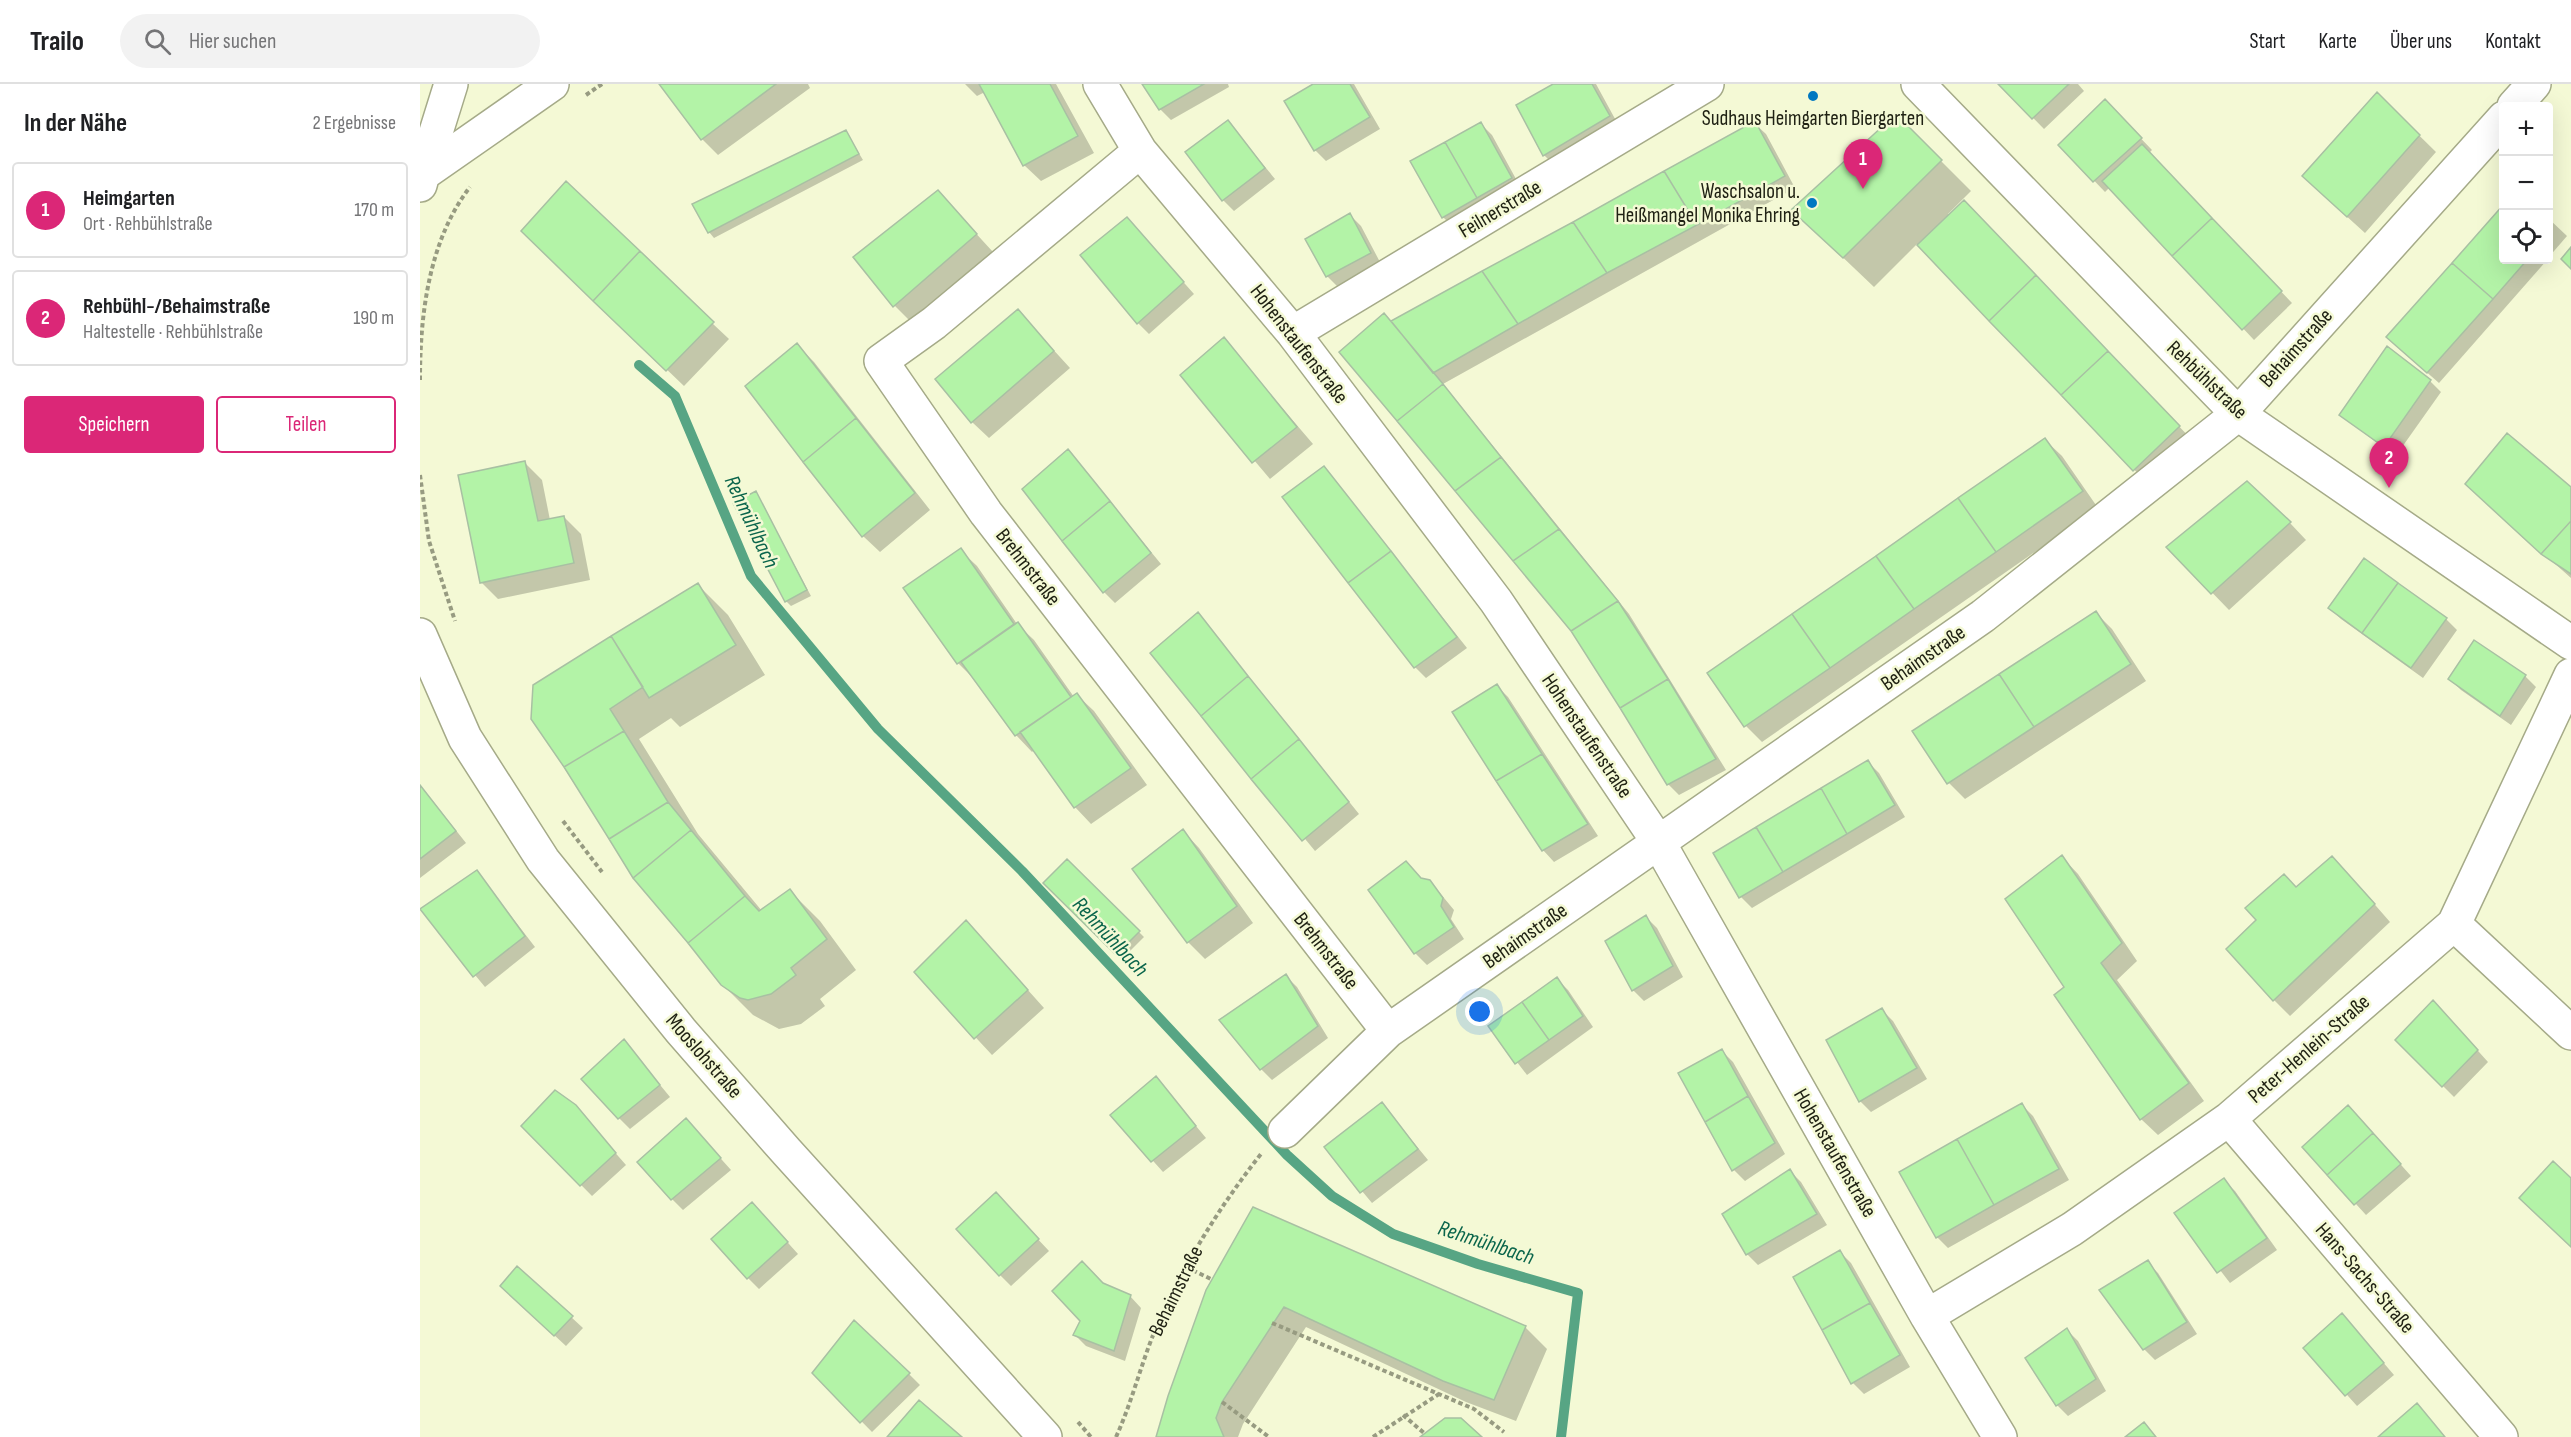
<!DOCTYPE html>
<html lang="de">
<head>
<meta charset="utf-8">
<style>
  :root { --surface:#fff; --page:#f2f2f2; --text:#202124; --muted:#757577; --line:#e0e0e0; --accent:#db2777 }
  body { margin:0; font-family:"Sofia Sans Condensed",sans-serif; background:var(--page); color:var(--text) }
  .controls { position:absolute; right:18px; top:18px; display:grid; overflow:hidden; border-radius:6px; box-shadow:0 6px 24px #0002 }
  .controls button { width:54px; height:54px; display:grid; place-items:center; padding:0; border:0; border-bottom:2px solid var(--line); background:var(--surface); color:var(--text); font:30px sans-serif }
  .you { position:absolute; left:1060px; top:928px; width:21px; height:21px; margin:-15px; border:4px solid #fff; border-radius:50%; background:#1a73e8; box-shadow:0 0 0 9px #1a73e833 }
  .badge { display:grid; place-items:center; width:39px; height:39px; border-radius:50%; background:var(--accent); color:#fff; font-size:20px; font-weight:700 }
  .pin { position:absolute; translate:-50% -50px; filter:drop-shadow(0 2px 3px #0008) }
  .pin::after { content:''; position:absolute; top:32px; width:21px; height:18px; background:inherit; clip-path:polygon(0 0,100% 0,50% 100%) }
  .list { margin:0; padding:0; list-style:none }
  h2 { display:flex; justify-content:space-between; align-items:center; height:78px; margin:0; padding:0 24px; font-size:26px }
  h2 small { font-size:20px; font-weight:400; color:var(--muted) }
  .list li { display:grid; grid-template-columns:39px 1fr auto; gap:18px; align-items:center; box-sizing:border-box; height:96px; margin:0 12px 12px; padding:0 12px; border:2px solid var(--line); border-radius:6px }
  .list b { display:block; font-size:22px; white-space:nowrap }
  .list p { margin:0; font-size:20px; white-space:nowrap; color:var(--muted) }
  .list em { font-size:20px; font-style:normal; color:var(--muted) }
  .actions { display:flex; gap:12px; padding:18px 24px }
  .actions a { flex:1; padding:14px 0; border:2px solid var(--accent); border-radius:6px; text-align:center; font-size:21px; color:var(--accent) }
  .actions .main { background:var(--accent); color:#fff }
  .icon { flex:none; width:33px; height:33px; fill:none; stroke:currentColor; stroke-width:2; stroke-linecap:round; stroke-linejoin:round }
  .map { position:relative; flex:none; width:2151px; height:1353px; overflow:hidden }
  header { display:flex; align-items:center; gap:36px; box-sizing:border-box; height:84px; padding:0 30px; background:var(--surface); border-bottom:2px solid var(--line) }
  header strong { font-size:28px }
  nav { display:flex; gap:33px; margin-inline-start:auto; font-size:21px }
  .search { width:420px; height:54px; background:var(--page); display:flex; align-items:center; gap:15px; box-sizing:border-box; padding:0 21px; border-radius:33px; color:var(--muted); font-size:22px }
  main { display:flex }
  aside { flex:1; background:var(--surface) }
  .map>svg:first-child { display:block }
  .shadow { fill:#0003 }
  .lines { fill:none; stroke-linecap:round; stroke-linejoin:round }
  .stream { stroke:#57a584; stroke-width:10 }
  .building { fill:#b3f3a7; stroke:#a8c0a3; stroke-width:1.5 }
  .street-casing { stroke:#a5aa88; stroke-width:36 }
  .secondary-casing { stroke:#a5aa88; stroke-width:36 }
  .path { stroke:#979b81; stroke-width:4; stroke-dasharray:4.5 3; stroke-linecap:butt }
  .street { stroke:#fff; stroke-width:33 }
  .secondary { stroke:#fff; stroke-width:33 }
  .poi-dot { fill:#0078c1; stroke:#f4f9d5; stroke-width:2 }
  .labels { text-anchor:middle; dominant-baseline:central; stroke-width:5; stroke-linejoin:round; paint-order:stroke }
  .poi-label { font-size:21px; fill:#202214; stroke:#f4f9d5 }
  .street-label { font-size:21px; fill:#202214; stroke:#f4f9d5 }
  .water-label { font-size:22px; font-style:italic; fill:#0a654b; stroke:#f4f9d5 }
</style>
</head>
<body>
<header>
<strong>Trailo</strong>
<div class="search"><svg class="icon" aria-label="search" viewBox="0 0 24 24"><circle cx="10" cy="10" r="6"/><path d="M15 15l6 6"/></svg>Hier suchen</div>
<nav><a>Start</a><a>Karte</a><a>Über uns</a><a>Kontakt</a></nav>
</header>
<main>
<aside>
<h2>In der Nähe<small>2 Ergebnisse</small></h2>
<ul class="list">
<li><span class="badge">1</span><div><b>Heimgarten</b><p>Ort · Rehbühlstraße</p></div><em>170 m</em></li>
<li><span class="badge">2</span><div><b>Rehbühl-/Behaimstraße</b><p>Haltestelle · Rehbühlstraße</p></div><em>190 m</em></li>
</ul>
<div class="actions"><a class="main">Speichern</a><a>Teilen</a></div>
</aside>
<div class="map">
<svg width="2151" height="1353" viewBox="0 0 2151 1353">
  <rect width="100%" height="100%" fill="#f4f9d5"/>
  <path class="shadow" d="M241,0H388L390,4L298,71L282,55Z
    M545,0H636L674,69L621,97L604,81L565,8L557,12Z
    M726,0H808L809,3L751,36L740,25Z
    M896,0H934L960,45L906,77L895,66Z
    M1136,0H1176L1200,44L1135,82L1124,71Z
    M1580,0H1658L1664,7L1624,45Z
    M1957,10L2016,68L1945,149L1901,109Z
    M1685,17L1732,66L1729,69L1872,219L1834,256L1690,103L1685,108L1640,61Z
    M1476,32L1551,107L1528,130L1560,135L1776,360L1730,402L1497,160L1454,203L1373,126Z
    M808,38L855,95L814,127L803,116Z
    M1334,39L1346,50L1375,104L1023,300L1209,530L1306,686L1259,711L1248,700L972,239Z
    M1061,40L1072,51L1102,106L1034,144L1023,133Z
    M426,48L443,76L294,154L289,148L274,121Z
    M518,108L573,168L491,238L475,222Z
    M930,131L941,142L961,180L918,203L907,192Z
    M2128,134L2147,152L2128,174Z
    M718,147L774,210L729,250L718,239Z
    M119,163L292,239L309,255L264,302Z
    M2084,176H2127L2019,299L1979,264Z
    M598,227L650,284L569,354L552,338Z
    M804,256L893,360L850,395L762,291Z
    M377,261L394,278L510,426L460,468L443,452Z
    M2010,297L2021,308L1975,373L1921,331Z
    M1625,356L1642,372L1678,424L1342,658L1326,642Z
    M648,367L741,480L695,519L684,508Z
    M105,379L122,396L130,436L144,433L161,450L170,496L78,515L61,498Z
    M904,384L1047,564L1006,594L995,583Z
    M2151,405V494L2063,416Z
    M336,409L391,512L371,522L366,517Z
    M1870,439L1886,456L1809,526L1748,463Z
    M540,466L557,482L597,540L614,556L654,613L657,611L674,627L727,701L671,740L655,723L614,666L612,668L596,651L555,596L538,579Z
    M278,501L308,531L345,591L260,643L251,634L219,655L278,750L342,827L370,807L400,837L436,886L400,915L405,922L381,940L359,945L333,931L302,900L214,793L113,635Z
    M1910,524L2026,535L2037,546L2003,594L1921,535Z
    M1676,529L1692,545L1726,597L1545,715L1529,699Z
    M778,530L939,730L895,767L732,569Z
    M2105,592L2116,603L2091,641L2041,606L2030,595Z
    M1077,602L1088,613L1178,752L1134,778L1123,766Z
    M1448,678L1459,689L1485,733L1332,824L1321,813Z
    M0,701L46,759L0,794Z
    M763,747L779,764L833,839L785,875L768,858L714,785Z
    M1642,773L1658,790L1717,877L1697,896L1784,1017L1738,1051L1721,1035L1646,903Z
    M647,777L724,853L702,875L625,799Z
    M57,788L115,863L65,903L1,826Z
    M1929,791L1970,838L1870,932L1854,916L1876,805Z
    M1002,796L1010,797L1034,826L1031,835L1044,855L1007,881L996,870L950,806Z
    M1226,833L1237,844L1263,893L1224,917L1213,906Z
    M562,855L624,924L572,971L496,889Z
    M866,892L877,903L908,954L852,996L841,985Z
    M1137,895L1148,906L1173,943L1107,991L1070,943Z
    M1462,926L1473,937L1507,995L1451,1028L1440,1017Z
    M2024,929L2068,978L2034,1013L1977,956Z
    M204,957L250,1013L210,1045L199,1034Z
    M1302,967L1313,978L1365,1070L1325,1097L1314,1086Z
    M736,994L786,1054L743,1088L692,1031Z
    M962,1020L1008,1076L952,1119L906,1064Z
    M1602,1021L1613,1032L1649,1096L1528,1164L1517,1153Z
    M155,1023L206,1081L172,1112L103,1042Z
    M1939,1034L1991,1092L1946,1131L1884,1063Z
    M277,1048L311,1086L263,1126L252,1115Z
    M1370,1087L1381,1098L1407,1141L1338,1181L1327,1170Z
    M1803,1096L1815,1107L1857,1166L1810,1199L1756,1129Z
    M587,1122L629,1167L591,1202L580,1191Z
    M834,1125L1105,1243L1127,1265L1096,1337L1046,1318L886,1243L823,1340L818,1353H739Z
    M343,1131L378,1170L339,1205L328,1194Z
    M1420,1168L1431,1179L1490,1283L1444,1310L1433,1299L1375,1194Z
    M1727,1178L1738,1189L1777,1250L1735,1276L1724,1265Z
    M98,1184L163,1244L146,1262L93,1213Z
    M683,1201L710,1212L721,1224L705,1277L666,1262L655,1251Z
    M1932,1242L1974,1291L1937,1322L1885,1264Z
    M1647,1246L1658,1257L1686,1307L1648,1332L1637,1321Z
    M394,1289L489,1290L500,1301L452,1348Z"/>
  <g class="lines">
    <path class="stream" d="M219,281L255,312L331,492L458,645L602,787L867,1071L912,1112L973,1150L1058,1180L1158,1209L1141,1353"/>
  </g>
  <path class="building" d="M239,0H356L281,56Z
    M559,0H630L658,52L603,82Z
    M722,0H784L739,26Z
    M893,0H930L950,33L894,67L864,17Z
    M1133,0H1172L1190,32L1123,72L1096,21Z
    M1578,0H1649L1612,35Z
    M1957,8L2000,51L1927,133L1882,92Z
    M1685,15L1722,54L1673,98L1638,61Z
    M1476,30L1522,76L1423,174L1371,126Z
    M808,36L845,84L802,117L765,68Z
    M1335,37L1365,92L1277,141L1244,87Z
    M1061,38L1092,94L1057,114L1025,58Z
    M426,46L439,70L288,149L272,120Z
    M1025,58L1057,114L1022,134L990,77Z
    M1722,60L1792,134L1752,172L1682,97Z
    M1244,87L1277,141L1187,189L1153,138Z
    M146,97L220,167L173,217L101,147Z
    M518,106L557,150L473,223L433,173Z
    M1544,116L1616,191L1569,237L1497,161Z
    M2084,120V176H2107L2073,215L2032,179Z
    M930,129L951,169L906,193L885,155Z
    M707,133L764,198L717,240L660,171Z
    M1792,134L1862,207L1822,246L1752,172Z
    M1153,138L1187,189L1098,240L1062,187Z
    M2151,163V185L2141,175Z
    M220,167L294,238L246,287L173,217Z
    M2032,179L2073,215L2007,289L1966,253Z
    M1062,187L1098,240L1013,289L971,237Z
    M1616,191L1688,267L1641,311L1569,237Z
    M598,225L634,267L551,339L515,295Z
    M964,229L1023,300L977,337L919,268Z
    M804,253L877,343L832,379L760,291Z
    M377,259L436,334L383,378L325,302Z
    M1967,262L2011,296L1964,363L1919,331Z
    M1688,267L1760,342L1713,387L1641,311Z
    M1023,300L1081,373L1035,407L977,337Z
    M436,334L495,409L442,453L383,378Z
    M2087,349L2151,403V437L2121,470L2045,400Z
    M1625,354L1663,407L1576,468L1538,414Z
    M648,365L690,417L642,457L602,405Z
    M1081,373L1139,445L1093,477L1035,407Z
    M105,377L118,437L144,432L154,479L60,499L38,391Z
    M904,382L971,467L928,499L862,413Z
    M1827,397L1871,438L1791,510L1746,463Z
    M336,407L387,506L365,518L313,419Z
    M1538,414L1576,468L1494,525L1456,472Z
    M690,417L731,469L683,509L642,457Z
    M2151,437V490L2121,470Z
    M1139,445L1198,517L1151,547L1093,477Z
    M541,464L594,540L537,580L483,504Z
    M971,467L1037,553L994,584L928,499Z
    M1456,472L1494,525L1410,584L1372,530Z
    M1944,474L1978,499L1942,549L1908,524Z
    M278,499L316,561L229,614L191,552Z
    M1978,499L2027,534L1991,584L1942,549Z
    M1198,517L1248,595L1200,624L1151,547Z
    M1676,527L1711,580L1614,643L1579,590Z
    M778,528L828,592L781,632L730,569Z
    M1372,530L1410,584L1324,643L1287,589Z
    M598,538L651,613L595,652L541,578Z
    M191,552L223,603L190,625L204,647L144,683L111,635L113,601Z
    M2054,556L2106,591L2080,632L2028,595Z
    M1579,590L1614,643L1527,700L1492,647Z
    M828,592L879,655L831,695L781,632Z
    M1248,595L1296,675L1247,701L1200,624Z
    M1077,600L1122,670L1076,697L1032,628Z
    M657,609L711,684L654,724L600,648Z
    M204,647L248,718L189,755L144,683Z
    M879,655L929,718L882,757L831,695Z
    M1122,670L1168,740L1122,767L1076,697Z
    M1448,676L1475,721L1427,750L1401,704Z
    M0,701L36,747L0,775Z
    M1401,704L1427,750L1363,788L1336,743Z
    M248,718L271,746L213,794L189,755Z
    M1336,743L1363,788L1319,814L1293,769Z
    M763,745L817,822L767,859L712,785Z
    M271,746L325,812L268,859L213,794Z
    M1642,771L1702,859L1681,879L1769,999L1720,1036L1634,911L1644,903L1585,815Z
    M1912,772L1955,820L1853,917L1806,865L1836,836L1825,824L1864,790L1876,803Z
    M647,775L720,847L696,871L623,799Z
    M986,777L1001,794L1010,796L1023,814L1021,822L1034,843L994,870L948,806Z
    M57,786L105,852L53,893L0,825Z
    M370,805L407,855L371,884L376,891L351,910L328,916L320,914L301,901L268,859L325,812L339,827Z
    M1226,831L1253,882L1212,907L1185,857Z
    M546,836L608,906L554,955L494,888Z
    M866,890L898,942L840,986L799,936Z
    M1137,893L1163,932L1129,956L1102,918Z
    M2013,916L2058,966L2022,1003L1975,956Z
    M1102,918L1129,956L1095,980L1068,942Z
    M1462,924L1497,984L1439,1018L1406,956Z
    M204,955L240,1001L198,1035L161,995Z
    M1302,965L1328,1012L1285,1038L1258,989Z
    M736,992L776,1042L731,1078L690,1031Z
    M135,1006L156,1021L196,1069L160,1102L101,1042Z
    M1328,1012L1355,1059L1312,1087L1285,1038Z
    M962,1018L998,1065L940,1109L904,1063Z
    M1602,1019L1639,1085L1574,1121L1537,1055Z
    M1928,1021L1953,1049L1907,1091L1882,1063Z
    M266,1034L301,1074L251,1116L217,1078Z
    M1953,1049L1981,1080L1934,1121L1907,1091Z
    M1537,1055L1574,1121L1516,1154L1479,1088Z
    M2133,1077L2151,1094V1163L2099,1114Z
    M1370,1085L1397,1130L1326,1171L1302,1130Z
    M1804,1094L1847,1154L1797,1189L1754,1129Z
    M576,1108L619,1155L579,1192L536,1145Z
    M332,1118L368,1158L327,1195L291,1155Z
    M833,1123L1106,1242L1074,1316L1023,1297L864,1223L802,1318L796,1334L804,1353H736L748,1312L786,1206Z
    M1420,1166L1450,1219L1402,1246L1373,1193Z
    M1728,1176L1767,1238L1723,1266L1679,1206Z
    M662,1177L683,1199L711,1211L694,1267L653,1251L660,1237L632,1207Z
    M97,1182L153,1232L134,1252L80,1202Z
    M1450,1219L1480,1271L1431,1300L1402,1246Z
    M1922,1229L1964,1279L1925,1312L1883,1264Z
    M434,1236L490,1289L440,1339L392,1289Z
    M1647,1244L1676,1295L1636,1322L1605,1274Z
    M499,1316L542,1353H467Z
    M1997,1319L2025,1353H1958Z
    M1025,1334H1041L1062,1353H1000Z
    M1724,1338L1736,1353H1705Z"/>
  <g class="lines">
    <g class="street-casing">
      <path id="street" d="M680,0L720,67L873,249L1076,517L1239,759L1507,1232L1580,1353
        M1498,0L1818,330L2151,559
        M2094,22L2114,0
        M720,67L514,239L461,277L566,429L968,947
        M3,90L31,0
        M873,249L1287,0
        M2034,840L2151,949
        M1809,1035L2081,1353
        M865,1047L968,947L1563,532L1818,330L2084,34
        M1507,1232L1652,1145L1809,1035L2034,840L2151,591"/>
    </g>
    <g class="secondary-casing">
      <path id="secondary" d="M0,101L3,90L132,0
        M0,551L45,654L123,776L261,947L366,1067L625,1353"/>
    </g>
    <path class="path" d="M166,11L182,0
      M0,296C0,230 9,156 50,103
      M0,391L9,457L35,537
      M143,737L182,788
      M766,1183L791,1195
      M852,1239L1054,1325L1084,1348
      M802,1318L849,1353
      M983,1331L1004,1349
      M658,1338L671,1353
      M696,1353C713,1316 722,1275 739,1237C766,1177 800,1122 841,1070
      M953,1353L1019,1310"/>
    <use href="#street" class="street"/>
    <use href="#secondary" class="secondary"/>
  </g>
  <g class="poi-dot">
    <circle cx="1393" cy="12" r="6"/>
    <circle cx="1392" cy="119" r="6"/>
  </g>
  <g class="labels">
    <g class="poi-label">
      <text x="1393" y="34">Sudhaus Heimgarten Biergarten</text>
      <text x="1380" y="107" text-anchor="end">Waschsalon u.<tspan x="1380" dy="24">Heißmangel Monika Ehring</tspan></text>
    </g>
    <g class="street-label">
      <text transform="translate(1080 125) rotate(-31)">Feilnerstraße</text>
      <text transform="translate(879 260) rotate(52)">Hohenstaufenstraße</text>
      <text transform="translate(1876 264) rotate(-48)">Behaimstraße</text>
      <text transform="translate(1787 296) rotate(44)">Rehbühlstraße</text>
      <text transform="translate(608 483) rotate(52)">Brehmstraße</text>
      <text transform="translate(1503 574) rotate(-35)">Behaimstraße</text>
      <text transform="translate(1167 652) rotate(56)">Hohenstaufenstraße</text>
      <text transform="translate(1105 852) rotate(-35)">Behaimstraße</text>
      <text transform="translate(906 867) rotate(52)">Brehmstraße</text>
      <text transform="translate(1889 965) rotate(-41)">Peter-Henlein-Straße</text>
      <text transform="translate(284 972) rotate(49)">Mooslohstraße</text>
      <text transform="translate(1415 1069) rotate(60)">Hohenstaufenstraße</text>
      <text transform="translate(1945 1194) rotate(49)">Hans-Sachs-Straße</text>
      <text transform="translate(756 1207) rotate(-64)">Behaimstraße</text>
    </g>
    <g class="water-label">
      <text transform="translate(331 438) rotate(65)">Rehmühlbach</text>
      <text transform="translate(690 853) rotate(47)">Rehmühlbach</text>
      <text transform="translate(1066 1159) rotate(18)">Rehmühlbach</text>
    </g>
  </g>
</svg>
<div class="controls">
<button>+</button>
<button>−</button>
<button><svg class="icon" aria-label="locate" viewBox="0 0 24 24"><circle cx="12" cy="12" r="6"/><path d="M12 2v4M12 18v4M2 12h4M18 12h4"/></svg></button>
</div>
<div class="you"></div>
<div class="pin badge" style="left:1443px;top:105px">1</div>
<div class="pin badge" style="left:1969px;top:404px">2</div>
</div>
</main>
</body>
</html>
